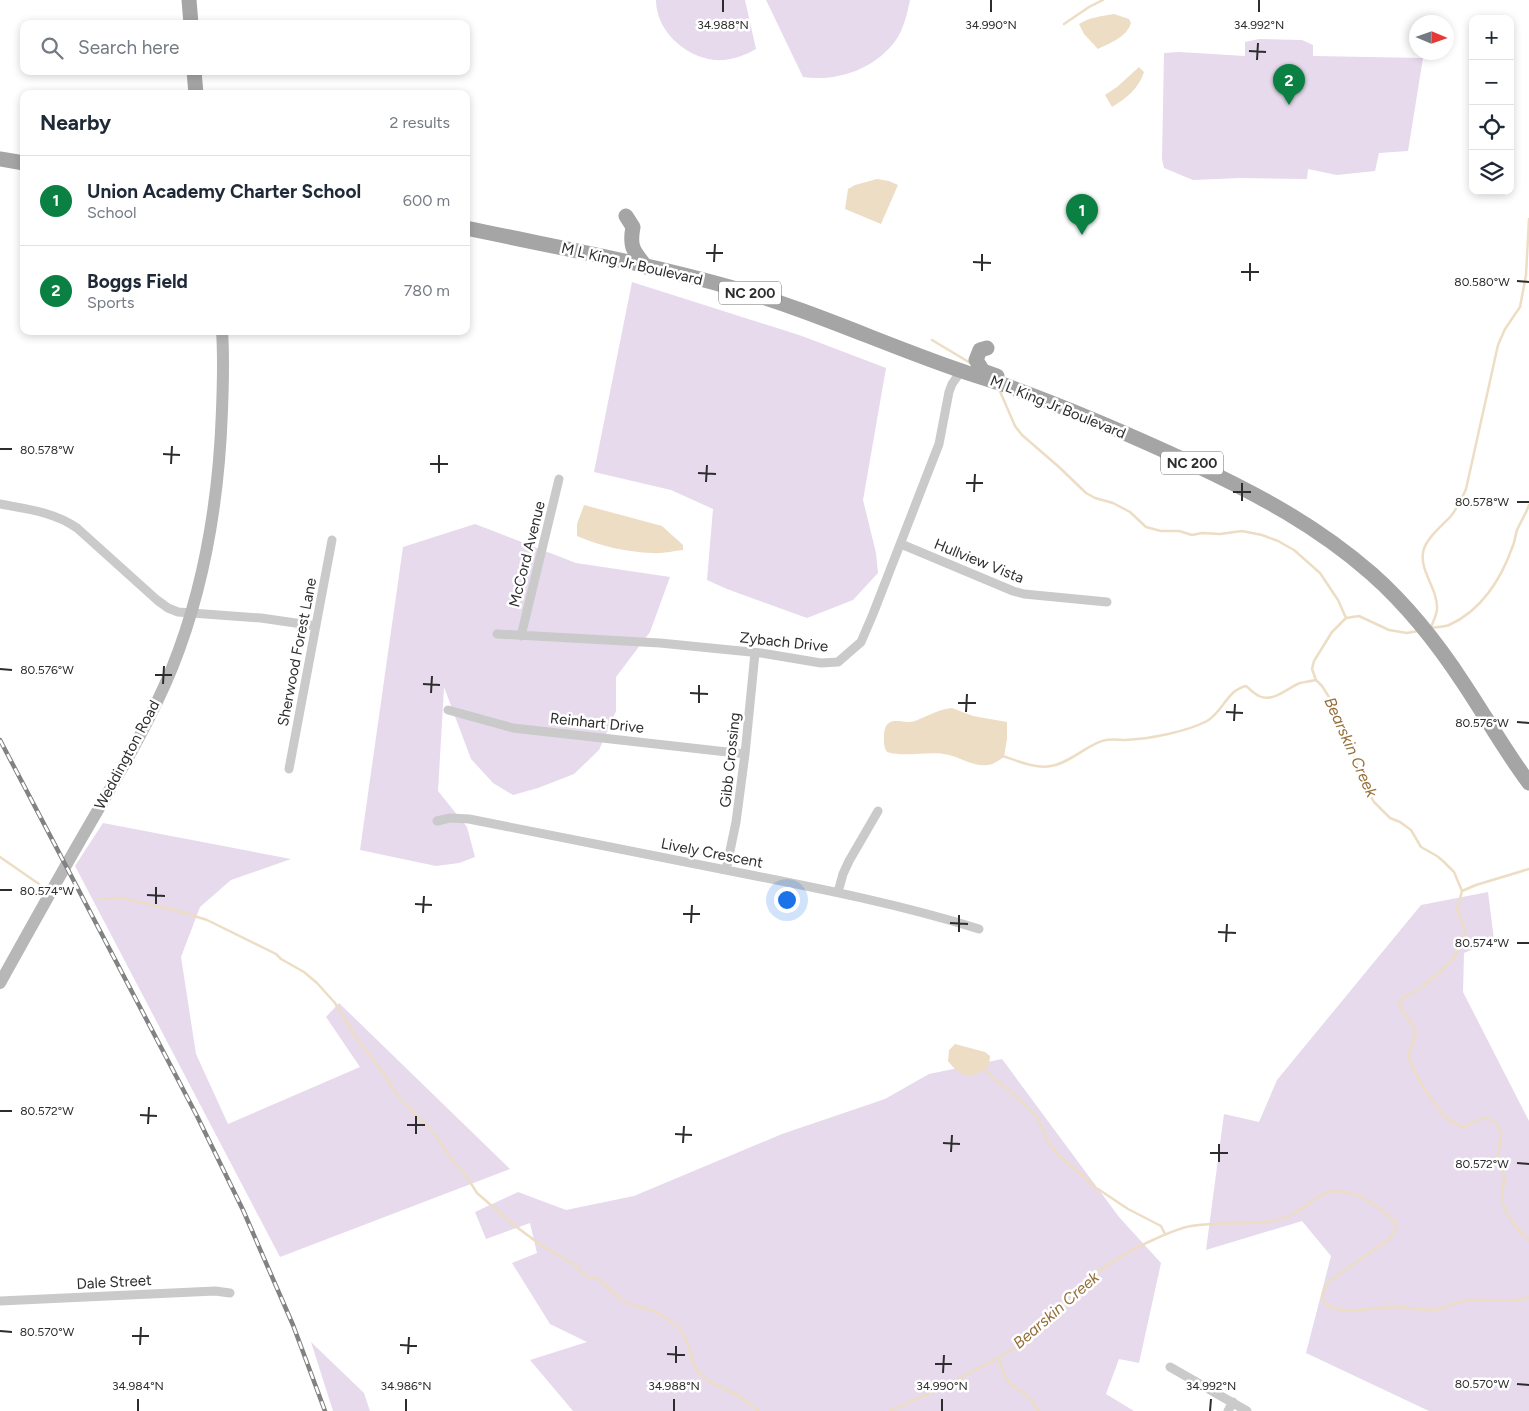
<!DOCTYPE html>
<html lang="en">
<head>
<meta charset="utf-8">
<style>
  :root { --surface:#fff; --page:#f2f2f3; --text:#1f2937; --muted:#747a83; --line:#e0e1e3; --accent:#0b8043 }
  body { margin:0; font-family:Figtree,sans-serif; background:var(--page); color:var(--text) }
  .controls { position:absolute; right:15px; top:15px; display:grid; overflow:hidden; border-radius:10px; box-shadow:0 2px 8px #0003 }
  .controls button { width:45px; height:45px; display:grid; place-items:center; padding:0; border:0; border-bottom:1px solid var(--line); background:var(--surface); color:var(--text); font:25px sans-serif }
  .compass { position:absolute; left:1409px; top:15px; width:45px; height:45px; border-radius:50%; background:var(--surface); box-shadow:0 2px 8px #0003; rotate:92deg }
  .you { position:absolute; left:786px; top:899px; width:18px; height:18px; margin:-12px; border:4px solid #fff; border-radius:50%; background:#1a73e8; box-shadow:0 0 0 8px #1a73e833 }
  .badge { display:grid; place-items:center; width:32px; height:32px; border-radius:50%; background:var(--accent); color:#fff; font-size:16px; font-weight:700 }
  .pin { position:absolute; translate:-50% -41px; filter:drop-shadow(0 1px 2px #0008) }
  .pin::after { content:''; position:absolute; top:26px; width:18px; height:15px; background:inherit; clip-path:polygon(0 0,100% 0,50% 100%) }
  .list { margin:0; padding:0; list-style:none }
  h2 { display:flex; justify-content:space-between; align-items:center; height:65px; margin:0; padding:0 20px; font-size:21px }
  h2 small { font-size:16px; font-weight:400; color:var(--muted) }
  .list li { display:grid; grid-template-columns:32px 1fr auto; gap:15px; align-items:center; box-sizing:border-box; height:90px; padding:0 20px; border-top:1px solid var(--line) }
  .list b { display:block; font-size:19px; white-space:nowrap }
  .list p { margin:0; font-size:16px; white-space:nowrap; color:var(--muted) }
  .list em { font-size:16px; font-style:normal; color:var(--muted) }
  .icon { flex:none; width:28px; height:28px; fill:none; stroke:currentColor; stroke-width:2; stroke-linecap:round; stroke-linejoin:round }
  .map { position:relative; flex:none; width:1529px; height:1411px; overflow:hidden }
  .search { position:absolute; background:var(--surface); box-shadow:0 2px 8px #0003; left:20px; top:20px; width:450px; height:55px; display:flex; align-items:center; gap:12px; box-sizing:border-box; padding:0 18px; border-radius:10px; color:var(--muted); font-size:19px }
  .panel { position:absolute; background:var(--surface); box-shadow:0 2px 8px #0003; left:20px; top:90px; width:450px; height:245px; border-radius:10px }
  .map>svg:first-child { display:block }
  .green { fill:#e6daec }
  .water { fill:#edddc4 }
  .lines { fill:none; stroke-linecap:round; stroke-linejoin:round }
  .stream { stroke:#edddc4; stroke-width:2.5 }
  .street { stroke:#cacaca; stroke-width:9 }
  .secondary { stroke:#b7b7b7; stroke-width:12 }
  .primary { stroke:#a5a5a5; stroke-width:15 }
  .rail-casing { stroke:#828282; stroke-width:4.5 }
  .rail { stroke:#fff; stroke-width:2.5; stroke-dasharray:8; stroke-linecap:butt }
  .ticks { fill:none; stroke:#2d2d2d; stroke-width:2 }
  .labels { text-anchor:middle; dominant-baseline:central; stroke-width:5; stroke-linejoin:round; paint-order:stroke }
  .shield { fill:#fff; stroke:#6c6c6c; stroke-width:1 }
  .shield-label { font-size:14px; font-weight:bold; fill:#2d2d2d }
  .street-label { font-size:15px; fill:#2d2d2d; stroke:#fff }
  .water-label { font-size:16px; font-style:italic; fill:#946f37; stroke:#fff }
  .ticks-label { font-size:12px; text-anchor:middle; fill:#2d2d2d; stroke:#fff; stroke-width:5; stroke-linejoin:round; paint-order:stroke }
</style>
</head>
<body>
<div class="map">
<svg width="1529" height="1411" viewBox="0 0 1529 1411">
  <rect width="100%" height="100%" fill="#fff"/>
  <path class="green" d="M656,0H745L756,49C744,56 730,61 715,60C685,57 656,31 656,0Z
    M766,0H910C907,14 904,28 896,40C875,69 838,82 803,77Z
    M1259,39L1302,40L1313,45V56L1423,58L1408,151L1379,153L1375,171L1337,175L1308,169L1307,179L1240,178L1193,180L1164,168L1162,159L1164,53L1179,52L1245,56V42Z
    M632,282L802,336L886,368L863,500L876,553L878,573L853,600L807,618L727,589L707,580L713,509L671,490L594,472Z
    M475,524L576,563L670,577L650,632L616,677V711L599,750L574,774L538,788L513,795L493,783L471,759L444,687L438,791L467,827L475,857L459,863L436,866L360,850L403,547Z
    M103,823L291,859L231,880L200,907L181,957L196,1054L228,1124L360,1067L326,1017L339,1003L510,1169L280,1257L75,866Z
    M1488,892L1494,940L1464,953L1463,992L1529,1121V1411H1429L1306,1353L1331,1256L1302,1221L1206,1250L1224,1114L1259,1122L1277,1080L1421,905Z
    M1002,1059L1119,1217L1161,1263L1139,1363L1119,1359L1106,1394L1134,1411H573L530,1360L587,1342L550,1324L512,1263L537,1253L530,1223L486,1239L475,1212L518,1192L566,1210L634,1196L782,1134L885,1099L929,1074Z
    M311,1342L364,1393L370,1411H333Z"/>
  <path class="water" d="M1114,14L1129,19L1131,23C1127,37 1110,43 1098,49L1084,34L1079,24C1090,17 1102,16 1114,14Z
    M1139,67L1144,72C1139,88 1127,98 1112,107L1105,95L1117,87Z
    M877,179L889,181L898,185L881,224L845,209L848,189L855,185Z
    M584,505L662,526L683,545V550C673,551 662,554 652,553C626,552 600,546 577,536V524Z
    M952,708L973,716L1007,722V739L1004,757C999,760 993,765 987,765C974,767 962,758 949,755C929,750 907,758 887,752C883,746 884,741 884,734C886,713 903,725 915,721C928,716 939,709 952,708Z
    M955,1044L985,1052L990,1056L989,1065C972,1081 962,1079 948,1061L949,1050Z"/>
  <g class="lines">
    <path class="stream" d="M1064,24L1089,7L1103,0
      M932,340L972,364
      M999,389L1015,426L1022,435L1059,467L1086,493L1095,498L1113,503L1130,512L1146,527L1161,531H1179L1192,535L1202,533L1220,534L1242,531L1262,535L1278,541L1294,550L1320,573L1338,600L1346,618
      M1431,627C1433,622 1437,614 1437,609C1438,589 1420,572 1423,553C1424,540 1443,525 1451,516C1457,508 1462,499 1466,489L1498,345L1505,329L1520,307L1526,275L1529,219
      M1430,628C1437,627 1444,627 1449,625C1481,611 1501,579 1512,548C1515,542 1515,536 1517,530C1521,521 1526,514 1529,505
      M1418,631L1407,633L1389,630L1359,616L1346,618L1332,632L1314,661L1312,669L1316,680L1322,686L1334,705L1344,726L1362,781L1374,802L1390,818L1400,822L1411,830L1421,847L1437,856L1443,861L1454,872L1462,891L1457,910L1464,927L1465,933L1460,948L1450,963L1424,986L1404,997L1399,1004C1403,1014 1411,1020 1415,1030C1418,1040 1408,1047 1409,1056C1412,1072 1435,1107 1447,1118C1452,1123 1458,1125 1464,1127L1480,1119L1488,1118C1506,1127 1500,1139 1498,1154C1498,1162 1503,1169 1504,1177C1505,1186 1500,1194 1503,1203C1507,1218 1519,1230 1529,1241
      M1003,756C1018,761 1035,769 1051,766C1071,763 1090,742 1106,740C1112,739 1119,740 1125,740C1149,739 1186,732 1207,721C1223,712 1227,690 1246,686C1250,689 1254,694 1259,696C1273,703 1287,688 1300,683C1305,682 1311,681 1316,680
      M0,857L39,884
      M1462,891L1476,885L1529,869
      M99,899L121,898L175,910L207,920L276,954L281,959L304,972L317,983L335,1003L357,1039L381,1070L398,1096L438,1138L448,1155L465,1174L477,1193L514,1225L538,1243L578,1267L583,1274L591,1278H598L620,1299L632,1305L654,1311L675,1324L684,1335L691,1352L692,1361L699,1373L710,1382L740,1396L758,1411
      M982,1068L1021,1101L1037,1117L1048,1141L1060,1157L1080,1173L1096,1189H1098L1128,1209L1161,1226L1165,1234
      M998,1358C1001,1365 1005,1379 1010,1383C1023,1395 1030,1393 1038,1411
      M890,1411L947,1385L998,1358L1018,1346L1034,1333V1329C1069,1292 1108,1259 1155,1239C1166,1234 1179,1228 1191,1226C1220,1221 1250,1226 1278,1220C1295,1216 1306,1204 1320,1196C1346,1181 1380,1206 1397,1224L1391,1237L1388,1240L1332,1279C1327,1285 1321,1290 1323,1299C1330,1319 1380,1306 1396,1307C1410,1307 1424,1312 1438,1309C1447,1307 1455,1302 1464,1301C1485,1297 1508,1305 1529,1297"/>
    <path class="street" d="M0,504C27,509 54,512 77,528L157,600L168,608L178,612L261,618L316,626
      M901,544L1013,591L1024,594L1107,602
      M497,634L660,643L761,653L821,663L838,662L861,642L873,614L939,444L949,392L952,384L961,371
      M521,636L559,479
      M448,710L513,728L745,754
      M289,769L332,540
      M437,821L450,818L469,819C558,837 647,854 736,872C817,888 899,904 979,929
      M726,870L736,822L745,754L755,653
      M838,892L843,874L849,861L878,811
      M0,1301L215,1291L230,1293
      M1170,1367L1247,1411
      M1228,1411L1233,1402"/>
    <path class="secondary" d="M0,983C30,929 60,875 91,822C120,772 150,722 172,668C205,586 219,499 222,410C223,384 224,358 222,331"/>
    <path class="primary" d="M189,0L191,24
      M194,71L196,94
      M0,159L24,163
      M626,216L633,227C629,248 634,251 646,267
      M466,228C555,247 646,263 733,288C810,310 881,343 956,369C975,376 996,381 1015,389C1075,411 1135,437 1193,464C1259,495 1317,526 1372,574C1408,606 1438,644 1464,684C1486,717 1505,751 1529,783
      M987,348L980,350L976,360L983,371L997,376"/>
    <g class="rail-casing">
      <path id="rail" d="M0,740L197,1116L243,1210L293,1325L325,1411"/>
    </g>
    <use href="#rail" class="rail"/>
  </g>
  <path class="ticks" d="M723,12V0M991,12V0M1259,12V0M1249,51L1266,52M1257,60L1258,43M706,253H723M714,262L715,244M973,262L991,263M982,271V254M1241,272H1259M1250,281V263M1517,281L1529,282M0,449H12M163,454L180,455M171,464L172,446M430,464H448M439,473V455M698,473L716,474M706,482L707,465M966,483H983M974,492L975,474M1233,492H1251M1242,501V483M1517,502H1529M0,669L12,670M155,675H172M163,684L164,666M423,684L440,685M431,693L432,676M690,693L708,694M699,703V685M958,703H976M966,712L967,694M1226,712L1243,713M1234,721L1235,704M1517,722L1529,723M0,890H12M147,895L165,896M156,904V887M415,904L432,905M423,913L424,896M683,914H700M691,923L692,905M950,923L968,924M959,932V915M1218,932L1236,933M1226,942L1227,924M1517,943H1529M0,1111H12M140,1115L157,1116M148,1124L149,1107M407,1125H425M416,1134V1116M675,1134L692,1135M683,1143L684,1126M943,1143L960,1144M951,1152L952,1135M1210,1153H1228M1219,1162V1144M1517,1163L1529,1164M0,1331L12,1332M132,1336H149M140,1345L141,1327M400,1345L417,1346M408,1354L409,1337M667,1354L685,1355M676,1363V1346M935,1364H952M943,1373L944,1355M1517,1384L1529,1385M138,1411V1399M406,1411V1399M674,1411V1399M942,1411V1399M1210,1411L1211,1399"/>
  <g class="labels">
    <g class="shield">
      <rect x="719" y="281.5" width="62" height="23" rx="4"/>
      <rect x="1161" y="451.5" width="62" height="23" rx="4"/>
    </g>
    <g class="shield-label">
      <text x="750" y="293">NC 200</text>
      <text x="1192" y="463">NC 200</text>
    </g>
    <g class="street-label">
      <text transform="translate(632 264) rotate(13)">M L King Jr Boulevard</text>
      <text transform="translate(1058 407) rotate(22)">M L King Jr Boulevard</text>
      <text transform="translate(527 554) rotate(-76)">McCord Avenue</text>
      <text transform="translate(979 561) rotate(22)">Hullview Vista</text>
      <text transform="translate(784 642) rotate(6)">Zybach Drive</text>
      <text transform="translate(297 652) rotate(-79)">Sherwood Forest Lane</text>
      <text transform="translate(597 723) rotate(6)">Reinhart Drive</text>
      <text transform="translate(127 755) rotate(-62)">Weddington Road</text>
      <text transform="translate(730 760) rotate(-84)">Gibb Crossing</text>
      <text transform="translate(712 853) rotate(11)">Lively Crescent</text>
      <text transform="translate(114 1282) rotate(-3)">Dale Street</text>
    </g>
    <g class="water-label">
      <text transform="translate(1351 747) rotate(66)">Bearskin Creek</text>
      <text transform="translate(1056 1310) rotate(-41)">Bearskin Creek</text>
    </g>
  </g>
  <g class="ticks-label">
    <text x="723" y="29">34.988°N</text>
    <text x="991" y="29">34.990°N</text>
    <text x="1259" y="29">34.992°N</text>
    <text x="1482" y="286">80.580°W</text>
    <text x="47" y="454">80.578°W</text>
    <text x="1482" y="506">80.578°W</text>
    <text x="47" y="674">80.576°W</text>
    <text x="1482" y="727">80.576°W</text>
    <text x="47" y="895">80.574°W</text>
    <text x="1482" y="947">80.574°W</text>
    <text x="47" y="1115">80.572°W</text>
    <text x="1482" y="1168">80.572°W</text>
    <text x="47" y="1336">80.570°W</text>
    <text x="1482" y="1388">80.570°W</text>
    <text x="138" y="1390">34.984°N</text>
    <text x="406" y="1390">34.986°N</text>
    <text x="674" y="1390">34.988°N</text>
    <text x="942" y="1390">34.990°N</text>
    <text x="1211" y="1390">34.992°N</text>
  </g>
</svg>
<div class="controls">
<button>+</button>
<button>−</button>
<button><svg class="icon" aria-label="locate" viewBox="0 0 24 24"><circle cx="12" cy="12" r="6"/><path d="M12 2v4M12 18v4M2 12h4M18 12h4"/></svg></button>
<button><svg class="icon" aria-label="layers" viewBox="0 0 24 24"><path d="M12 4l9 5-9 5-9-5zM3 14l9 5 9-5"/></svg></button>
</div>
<svg class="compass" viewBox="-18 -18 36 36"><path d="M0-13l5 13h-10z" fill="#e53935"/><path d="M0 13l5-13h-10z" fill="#747a83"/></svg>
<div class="you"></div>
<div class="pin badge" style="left:1082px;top:235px">1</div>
<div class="pin badge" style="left:1289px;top:105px">2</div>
<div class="search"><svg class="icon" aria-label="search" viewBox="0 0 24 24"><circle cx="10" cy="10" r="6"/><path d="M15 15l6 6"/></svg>Search here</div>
<section class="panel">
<h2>Nearby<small>2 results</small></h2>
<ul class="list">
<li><span class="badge">1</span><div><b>Union Academy Charter School</b><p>School</p></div><em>600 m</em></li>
<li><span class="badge">2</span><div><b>Boggs Field</b><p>Sports</p></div><em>780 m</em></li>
</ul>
</section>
</div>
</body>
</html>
